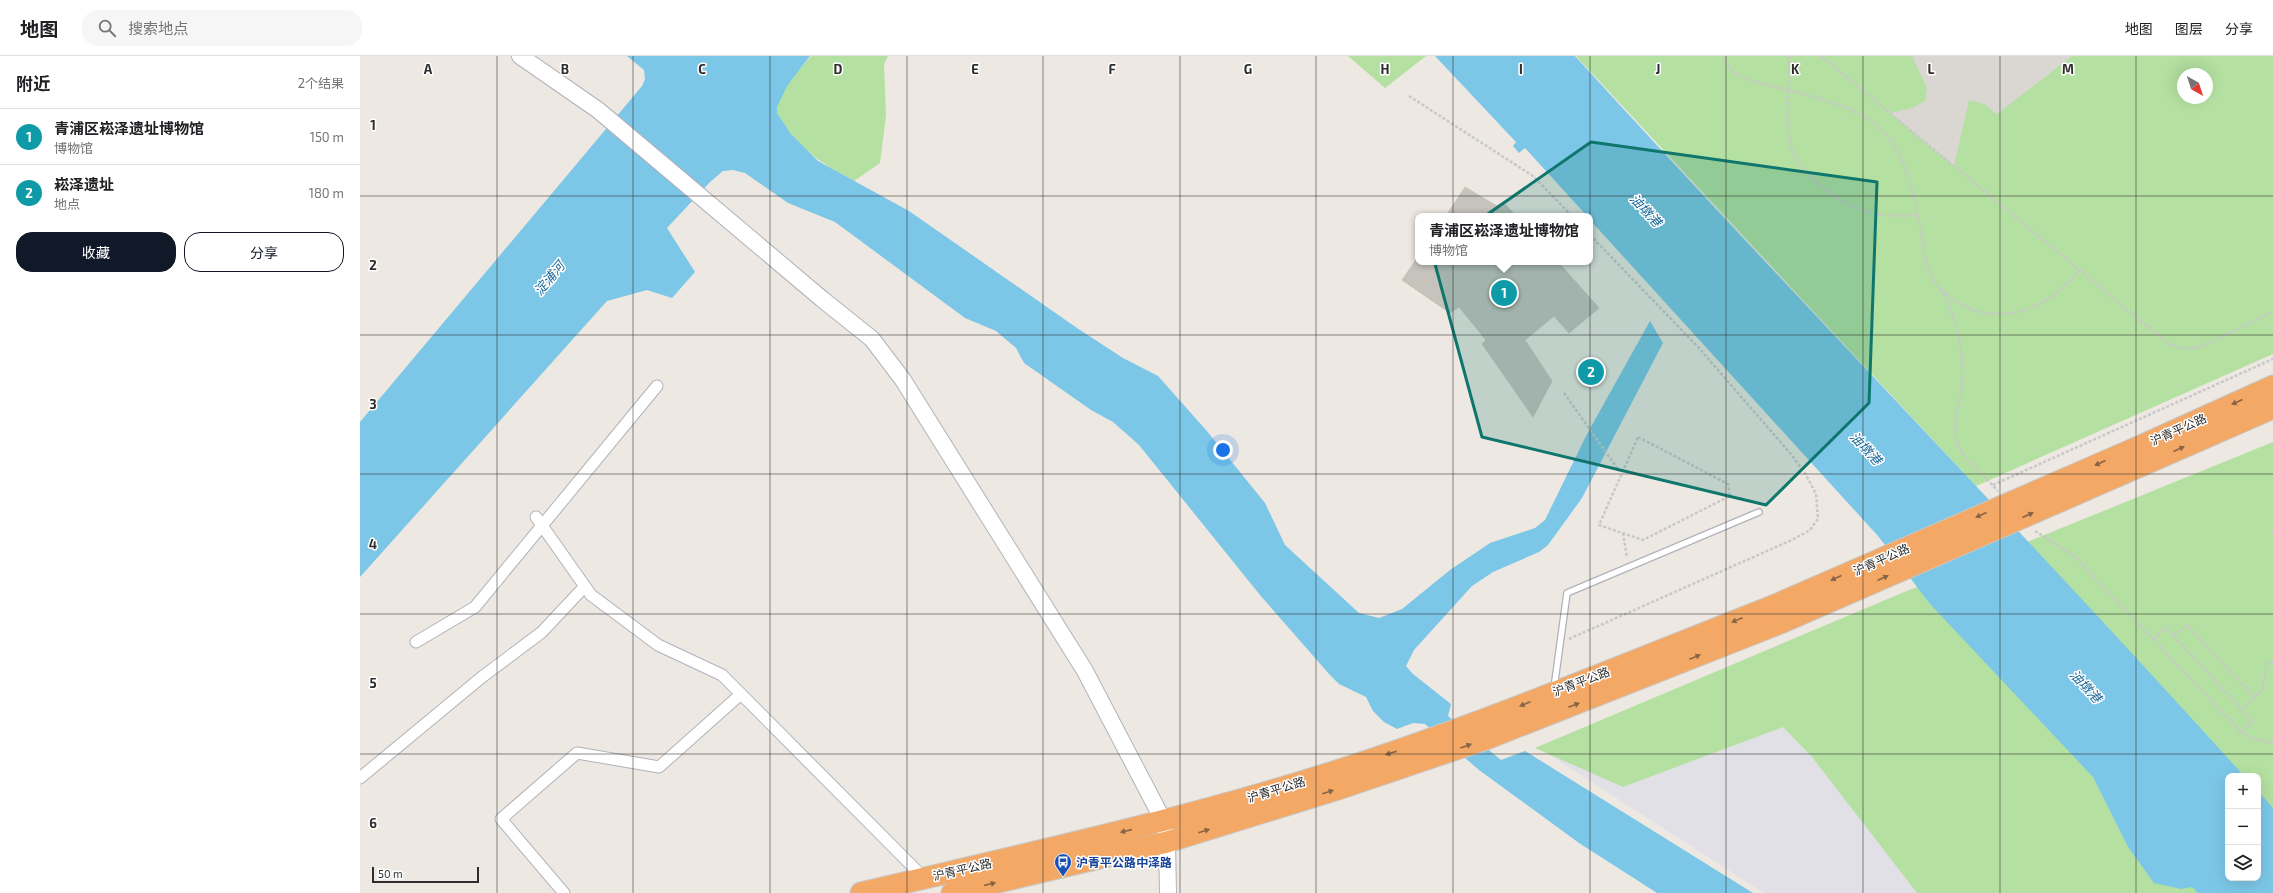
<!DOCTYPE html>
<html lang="zh">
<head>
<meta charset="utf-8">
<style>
  :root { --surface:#fff; --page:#f6f6f6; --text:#202124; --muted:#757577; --line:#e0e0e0; --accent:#111827 }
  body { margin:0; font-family:"Exo 2","Noto Sans SC",sans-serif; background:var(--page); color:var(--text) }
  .controls { position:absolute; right:12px; bottom:12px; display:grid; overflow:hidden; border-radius:8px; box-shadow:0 4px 16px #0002 }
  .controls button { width:36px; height:36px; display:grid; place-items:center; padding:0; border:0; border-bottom:1px solid var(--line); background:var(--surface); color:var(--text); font:20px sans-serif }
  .compass { position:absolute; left:1817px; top:12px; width:36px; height:36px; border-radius:50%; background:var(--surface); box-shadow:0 4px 16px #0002; rotate:141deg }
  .scale { position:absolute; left:12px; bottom:10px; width:107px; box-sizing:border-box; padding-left:4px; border:2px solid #2d2d2d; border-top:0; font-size:11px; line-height:14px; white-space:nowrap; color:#2d2d2d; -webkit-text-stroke:3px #fff; paint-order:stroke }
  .you { position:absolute; left:863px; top:394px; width:14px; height:14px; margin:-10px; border:3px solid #fff; border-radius:50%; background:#1a73e8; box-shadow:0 0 0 6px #1a73e833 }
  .badge { display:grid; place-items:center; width:26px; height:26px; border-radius:50%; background:var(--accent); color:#fff; font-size:13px; font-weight:700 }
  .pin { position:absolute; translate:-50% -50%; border:2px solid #fff; box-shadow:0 1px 4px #0006 }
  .popup { position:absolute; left:1055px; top:157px; width:178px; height:52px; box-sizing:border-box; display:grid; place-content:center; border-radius:8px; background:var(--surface); filter:drop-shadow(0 1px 3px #0005); font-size:13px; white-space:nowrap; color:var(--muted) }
  .popup b { font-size:15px; color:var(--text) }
  .popup::after { content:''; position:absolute; left:50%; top:100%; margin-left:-8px; border:8px solid transparent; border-top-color:var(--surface) }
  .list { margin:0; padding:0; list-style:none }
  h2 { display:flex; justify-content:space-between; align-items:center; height:52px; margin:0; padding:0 16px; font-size:17px }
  h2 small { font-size:13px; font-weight:400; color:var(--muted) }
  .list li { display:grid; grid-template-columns:26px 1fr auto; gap:12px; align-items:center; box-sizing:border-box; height:56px; padding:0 16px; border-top:1px solid var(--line) }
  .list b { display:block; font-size:15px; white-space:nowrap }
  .list p { margin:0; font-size:13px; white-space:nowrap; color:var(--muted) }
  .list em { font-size:13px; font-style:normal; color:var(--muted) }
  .actions { display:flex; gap:8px; padding:12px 16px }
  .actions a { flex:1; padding:9px 0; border:1px solid var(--accent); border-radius:16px; text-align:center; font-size:14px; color:var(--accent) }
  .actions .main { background:var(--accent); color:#fff }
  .icon { flex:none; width:22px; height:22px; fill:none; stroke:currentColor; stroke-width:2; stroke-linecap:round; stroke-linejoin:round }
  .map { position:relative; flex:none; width:1913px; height:837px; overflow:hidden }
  header { display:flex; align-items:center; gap:24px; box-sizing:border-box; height:56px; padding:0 20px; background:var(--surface); border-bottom:1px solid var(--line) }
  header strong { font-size:19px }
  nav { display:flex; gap:22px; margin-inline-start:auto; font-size:14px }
  .search { width:280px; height:36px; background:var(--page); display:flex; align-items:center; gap:10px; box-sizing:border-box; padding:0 14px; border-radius:16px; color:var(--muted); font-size:15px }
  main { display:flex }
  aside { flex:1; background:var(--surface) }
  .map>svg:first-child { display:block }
  .industrial { fill:#e2e0e7 }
  .green { fill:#b4e0a1; fill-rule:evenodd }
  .plaza { fill:#dad7d3 }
  .water { fill:#7cc7e7 }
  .building { fill:#c6c2bc; stroke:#c9c4ba }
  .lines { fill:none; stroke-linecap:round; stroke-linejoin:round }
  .lane-casing { stroke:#b1b2bc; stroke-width:8 }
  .street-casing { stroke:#b1b2bc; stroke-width:13 }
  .secondary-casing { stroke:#b1b2bc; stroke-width:18 }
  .highway-casing { stroke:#c8c8c8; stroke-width:23 }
  .path { stroke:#c8c8c8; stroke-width:2.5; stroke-dasharray:3 2; stroke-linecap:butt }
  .lane { stroke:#fff; stroke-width:5.5 }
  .street { stroke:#fff; stroke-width:11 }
  .secondary { stroke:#fff; stroke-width:16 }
  .highway { stroke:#f4a865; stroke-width:21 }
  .highway-bridge-casing { stroke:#c8c8c8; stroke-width:23; stroke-linecap:butt }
  .highway-bridge { stroke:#f4a865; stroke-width:21 }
  .oneway { fill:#876446 }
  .marked { fill:#0f766e; fill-opacity:0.2; stroke:#0f766e; stroke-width:3; stroke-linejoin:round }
  .grid { fill:none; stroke:#2d2d2d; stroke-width:1; stroke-opacity:0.55 }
  .labels { text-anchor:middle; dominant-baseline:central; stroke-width:3; stroke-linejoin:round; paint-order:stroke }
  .street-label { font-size:12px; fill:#2d2d2d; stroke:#fff }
  .transit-label { font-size:12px; font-weight:bold; fill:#164399; stroke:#fff; text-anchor:start }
  .water-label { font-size:13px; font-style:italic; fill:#176697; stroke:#fff }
  .grid-label { font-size:13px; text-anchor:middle; font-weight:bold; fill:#2d2d2d; stroke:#fff; stroke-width:3; stroke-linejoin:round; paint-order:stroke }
</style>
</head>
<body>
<header>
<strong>地图</strong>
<div class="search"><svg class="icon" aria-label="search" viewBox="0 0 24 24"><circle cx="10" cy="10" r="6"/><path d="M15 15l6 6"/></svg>搜索地点</div>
<nav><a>地图</a><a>图层</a><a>分享</a></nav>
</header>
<main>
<aside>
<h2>附近<small>2个结果</small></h2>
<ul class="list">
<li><span class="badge" style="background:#0f9aa8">1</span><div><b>青浦区崧泽遗址博物馆</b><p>博物馆</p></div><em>150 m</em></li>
<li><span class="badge" style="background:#0f9aa8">2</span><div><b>崧泽遗址</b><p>地点</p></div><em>180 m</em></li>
</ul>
<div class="actions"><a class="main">收藏</a><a>分享</a></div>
</aside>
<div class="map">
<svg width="1913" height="837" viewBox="0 0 1913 837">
  <rect width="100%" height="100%" fill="#ede8e1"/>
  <path class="industrial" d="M1421,614L1838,837H1404L1188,698Z"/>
  <path class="green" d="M451,0H528L524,8L526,59L520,107L494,125C458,105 438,93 417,57C416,36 439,15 451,0Z
    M988,0H1066L1025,32Z
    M1216,0H1913V298L1616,430ZM1823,18H1847V42H1823Z
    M1913,386V837H1557L1452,701L1423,671L1263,731L1175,692L1537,539ZM1868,720H1898V822H1868Z"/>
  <path class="plaza" d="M1552,0H1712L1637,58L1624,48L1609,44L1594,110L1530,57L1552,52L1565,45L1567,32Z"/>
  <path class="water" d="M267,0H450L427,30L417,51V57L431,78L458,105L549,155L717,272L763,302L798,320L846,374L905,447L925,489L999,557L1019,562L1042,553L1090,514L1130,487L1175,472L1185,464L1227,378L1290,265L1303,287L1222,442L1188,489L1179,496L1133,516L1112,530L1054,594L1046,610L1053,618L1091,648L1088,660L1141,704L1165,695L1393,837H1297L1219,787L1119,714L1065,668L1053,667L1037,673L1024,666L1013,655L1006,641L979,628L969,618L900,539L779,389L753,366L731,354L664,307L656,292L636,275L605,262L475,166L428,147L385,117L373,114L363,115L350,126L307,172L335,216L312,242L287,234L247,245L0,521V366L282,30L285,23L284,14Z
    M1075,0H1215C1436,243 1665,477 1884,720H1868V822H1898V735L1913,752V837H1838L1832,831L1821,833L1794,827L1768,791L1733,721L1570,548L1518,480L1230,164V160H1227L1165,92L1159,97L1153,90L1156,86Z"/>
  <path class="building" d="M1105,131L1137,150L1143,146L1156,160H1086Z
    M1058,201V206H1198L1239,252L1209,277L1194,260L1165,284L1192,325L1173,361L1122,288L1126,284L1099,251L1090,257L1042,224Z"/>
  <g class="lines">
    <g class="lane-casing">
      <path id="lane" d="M1194,632L1207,537L1399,456"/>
    </g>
    <g class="street-casing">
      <path id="street" d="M176,461L231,539L298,589L362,619L381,638
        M56,586L115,551L297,330
        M0,722L122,621L182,576L225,530
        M204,837L141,763L217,697L299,711L381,638L564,822"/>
    </g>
    <g class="secondary-casing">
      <path id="secondary" d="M160,0L238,54L462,243L512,283L543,324L725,615L804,766L807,786L808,837"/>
    </g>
    <g class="highway-casing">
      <path id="highway" d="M1776,392L1913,330
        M1783,409L1913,352
        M501,837C657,800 814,766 967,718C1119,670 1265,608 1413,550
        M592,837L807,786L975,734L1126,683L1423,566"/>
    </g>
    <path class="path" d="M1364,0C1365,7 1369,12 1375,17C1385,24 1400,27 1412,30C1444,39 1493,48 1518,71C1550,100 1554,144 1563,184C1564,193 1565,205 1569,214C1579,240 1608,257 1635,258C1673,259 1696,240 1720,214
      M1429,0C1430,29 1424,57 1430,86C1435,117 1480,148 1509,156C1525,161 1541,160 1558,159
      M1461,0L1809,288L1826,293L1842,290L1913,256
      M1049,40L1173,120L1212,160
      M1581,233C1596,263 1604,291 1602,325C1601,347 1590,371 1599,391C1603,402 1629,425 1638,435
      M1204,337L1260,416
      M1278,381L1368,428L1370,440L1283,484L1239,469Z
      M1633,429L1913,303
      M1675,475L1714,500L1881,676L1893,683L1913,687
      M1913,475V477
      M1263,477L1267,502
      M1814,580L1882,654
      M1209,583L1434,483L1450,474L1458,463L1456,438L1445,417L1430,397L1338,291L1230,179
      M1794,584L1805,571L1814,580L1827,569L1895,642
      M1881,676L1892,665L1882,654L1902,634L1907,608L1913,607"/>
    <use href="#lane" class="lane"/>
    <use href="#street" class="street"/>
    <use href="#secondary" class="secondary"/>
    <use href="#highway" class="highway"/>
    <g class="highway-bridge-casing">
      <path id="highway-bridge" d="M1413,550L1776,392
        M1423,566L1783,409"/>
    </g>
    <use href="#highway-bridge" class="highway-bridge"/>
  </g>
  <defs><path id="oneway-solid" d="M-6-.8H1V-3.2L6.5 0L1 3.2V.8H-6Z"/></defs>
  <g class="oneway">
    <use href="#oneway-solid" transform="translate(1877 346) rotate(156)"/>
    <use href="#oneway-solid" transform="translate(1819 393) rotate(-24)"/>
    <use href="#oneway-solid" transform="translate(1740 407) rotate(156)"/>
    <use href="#oneway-solid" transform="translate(1621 459) rotate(156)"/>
    <use href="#oneway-solid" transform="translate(1668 459) rotate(-24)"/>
    <use href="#oneway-solid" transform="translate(1476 522) rotate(156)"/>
    <use href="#oneway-solid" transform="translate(1523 522) rotate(-24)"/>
    <use href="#oneway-solid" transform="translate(1377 564) rotate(158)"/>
    <use href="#oneway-solid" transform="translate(1335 601) rotate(-22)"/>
    <use href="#oneway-solid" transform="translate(1165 648) rotate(158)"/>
    <use href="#oneway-solid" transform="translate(1214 649) rotate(-21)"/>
    <use href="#oneway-solid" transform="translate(1106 690) rotate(-20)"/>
    <use href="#oneway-solid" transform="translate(1031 697) rotate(162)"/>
    <use href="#oneway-solid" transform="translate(968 736) rotate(-17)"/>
    <use href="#oneway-solid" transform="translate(766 775) rotate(167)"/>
    <use href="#oneway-solid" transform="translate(844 775) rotate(-17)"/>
    <use href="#oneway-solid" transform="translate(630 828) rotate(-13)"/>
  </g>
  <path class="marked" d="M1231,86L1517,126L1509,347L1406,449L1122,381L1072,197Z"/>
  <path class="grid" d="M137,0V837M273,0V837M410,0V837M547,0V837M683,0V837M820,0V837M956,0V837M1093,0V837M1230,0V837M1366,0V837M1503,0V837M1640,0V837M1776,0V837M0,140H1913M0,279H1913M0,418H1913M0,558H1913M0,698H1913"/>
  <defs>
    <g id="bus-pin" transform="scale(0.9)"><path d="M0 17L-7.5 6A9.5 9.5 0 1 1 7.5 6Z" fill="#1a4fb4" stroke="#fff"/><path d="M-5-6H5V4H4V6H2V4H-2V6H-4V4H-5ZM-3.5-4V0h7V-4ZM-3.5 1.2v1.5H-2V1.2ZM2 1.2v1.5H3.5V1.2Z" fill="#fff"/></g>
  </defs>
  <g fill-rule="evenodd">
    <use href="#bus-pin" x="703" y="806"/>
  </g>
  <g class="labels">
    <g class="street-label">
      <text transform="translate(1818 373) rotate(-24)">沪青平公路</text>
      <text transform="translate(1521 503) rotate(-24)">沪青平公路</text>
      <text transform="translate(1221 625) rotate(-21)">沪青平公路</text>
      <text transform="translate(916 733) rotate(-17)">沪青平公路</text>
      <text transform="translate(602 813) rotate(-13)">沪青平公路</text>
    </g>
    <g class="transit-label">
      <text x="716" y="806">沪青平公路中泽路</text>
    </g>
    <g class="water-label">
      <text transform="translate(1286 154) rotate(47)">油墩港</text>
      <text transform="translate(189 222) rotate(-50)">淀浦河</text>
      <text transform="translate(1506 392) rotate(47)">油墩港</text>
      <text transform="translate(1726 630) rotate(47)">油墩港</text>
    </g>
  </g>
  <g class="grid-label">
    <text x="68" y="18">A</text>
    <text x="205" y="18">B</text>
    <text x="342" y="18">C</text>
    <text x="478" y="18">D</text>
    <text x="615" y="18">E</text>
    <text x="752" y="18">F</text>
    <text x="888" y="18">G</text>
    <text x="1025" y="18">H</text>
    <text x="1161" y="18">I</text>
    <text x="1298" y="18">J</text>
    <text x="1435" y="18">K</text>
    <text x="1571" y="18">L</text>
    <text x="1708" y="18">M</text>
    <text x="13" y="74">1</text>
    <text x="13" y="214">2</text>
    <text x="13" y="353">3</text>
    <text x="13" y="493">4</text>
    <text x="13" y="632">5</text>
    <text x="13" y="772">6</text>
  </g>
</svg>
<div class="controls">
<button>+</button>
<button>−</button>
<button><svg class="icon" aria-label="layers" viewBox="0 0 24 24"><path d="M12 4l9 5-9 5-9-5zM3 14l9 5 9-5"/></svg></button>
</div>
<svg class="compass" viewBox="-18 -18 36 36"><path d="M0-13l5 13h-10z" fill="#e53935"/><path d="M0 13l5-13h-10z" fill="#757577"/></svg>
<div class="scale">50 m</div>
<div class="you"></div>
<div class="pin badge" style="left:1144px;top:237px;background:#0f9aa8">1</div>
<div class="popup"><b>青浦区崧泽遗址博物馆</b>博物馆</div>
<div class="pin badge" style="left:1231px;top:316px;background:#0f9aa8">2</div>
</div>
</main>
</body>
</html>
